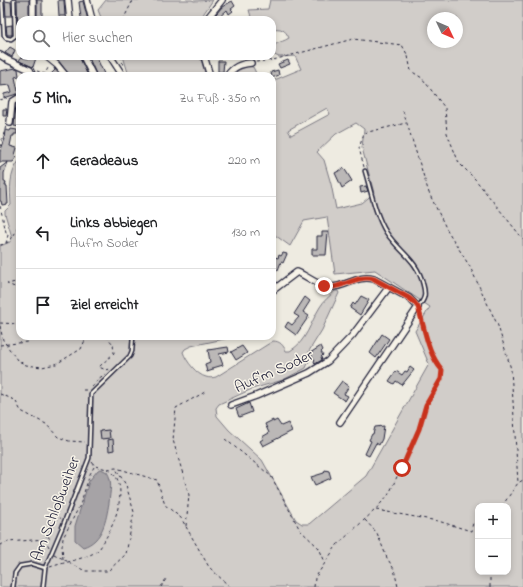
<!DOCTYPE html>
<html lang="de">
<head>
<meta charset="utf-8">
<style>
  :root { --surface:#fff; --page:#f6f6f6; --text:#202124; --muted:#757577; --line:#e0e0e0 }
  body { margin:0; font-family:"Indie Flower",sans-serif; background:var(--page); color:var(--text) }
  .controls { position:absolute; right:12px; bottom:12px; display:grid; overflow:hidden; border-radius:8px; box-shadow:0 2px 6px #0003 }
  .controls button { width:36px; height:36px; display:grid; place-items:center; padding:0; border:0; border-bottom:1px solid var(--line); background:var(--surface); color:var(--text); font:20px sans-serif }
  .compass { position:absolute; left:427px; top:12px; width:36px; height:36px; border-radius:50%; background:var(--surface); box-shadow:0 2px 6px #0003; rotate:134deg }
  .stop { position:absolute; width:12px; height:12px; margin:-9px; border:3px solid #c8321e; border-radius:50%; background:#fff }
  .stop.end { background:#c8321e; border-color:#fff; box-shadow:0 1px 4px #0008 }
  .list { margin:0; padding:0; list-style:none }
  h2 { display:flex; justify-content:space-between; align-items:center; height:52px; margin:0; padding:0 16px; font-size:17px }
  h2 small { font-size:13px; font-weight:400; color:var(--muted) }
  .list li { display:grid; grid-template-columns:26px 1fr auto; gap:12px; align-items:center; box-sizing:border-box; height:72px; padding:0 16px; border-top:1px solid var(--line) }
  .list b { display:block; font-size:15px; white-space:nowrap }
  .list p { margin:0; font-size:13px; white-space:nowrap; color:var(--muted) }
  .list em { font-size:13px; font-style:normal; color:var(--muted) }
  .icon { flex:none; width:22px; height:22px; fill:none; stroke:currentColor; stroke-width:2; stroke-linecap:round; stroke-linejoin:round }
  .map { position:relative; flex:none; width:523px; height:587px; overflow:hidden }
  .search { position:absolute; background:var(--surface); box-shadow:0 2px 6px #0003; left:16px; top:16px; width:260px; height:44px; display:flex; align-items:center; gap:10px; box-sizing:border-box; padding:0 14px; border-radius:12px; color:var(--muted); font-size:15px }
  .panel { position:absolute; background:var(--surface); box-shadow:0 2px 6px #0003; left:16px; top:72px; width:260px; height:268px; border-radius:12px }
  .map>svg:first-child { display:block }
  .green { fill:#d1cdc9; stroke:#7a7882; fill-rule:evenodd }
  .water { fill:#a6a3a6; stroke:#716f7b }
  .building { fill:#bbb8b7; stroke:#22223b }
  .lines { fill:none; stroke-linecap:round; stroke-linejoin:round }
  .lane-casing { stroke:#22223b; stroke-width:5.5 }
  .street-casing { stroke:#22223b; stroke-width:8 }
  .path { stroke:#22223b; stroke-width:1; stroke-dasharray:3 3; stroke-linecap:butt }
  .lane { stroke:#f7f3e8; stroke-width:2.5 }
  .street { stroke:#f7f3e8; stroke-width:5.5 }
  .route { stroke:#c8321e; stroke-width:5 }
  .labels { text-anchor:middle; dominant-baseline:central; stroke-width:3; stroke-linejoin:round; paint-order:stroke }
  .street-label { font-size:16px; fill:#22223b; stroke:#f7f3e8 }
</style>
</head>
<body>
<div class="map">
<svg width="523" height="587" viewBox="0 0 523 587">
  <rect width="100%" height="100%" fill="#eeebe1"/>
  <filter id="ink" filterUnits="userSpaceOnUse"><feTurbulence type="fractalNoise" baseFrequency=".025" numOctaves="2"/><feDisplacementMap in="SourceGraphic" scale="8" xChannelSelector="R" yChannelSelector="G"/><feConvolveMatrix kernelMatrix="1 2 1 2 8 2 1 2 1" color-interpolation-filters="sRGB"/></filter>
  <g filter="url(#ink)">
    <path class="green" d="M106,0H192L194,1L213,0L204,13L201,20H102L98,10Z
      M270,0H523V587H0V246L10,242L12,237L5,214V211L11,205C10,189 9,174 19,161L20,336H238L191,346L185,349L183,352C186,361 197,375 206,377C209,378 212,378 216,377L273,341C280,341 283,345 286,351H290C307,341 310,323 320,307C324,300 330,296 335,291H338L339,293L322,330L309,351V361L306,368L283,380L252,389L219,404L216,408L217,416L229,430L262,460L296,520L302,524H309L366,476L429,364L415,331L430,307L375,270L335,274L327,217L304,221L290,246L272,233V81L301,69L295,56L279,57L272,54C272,41 280,44 289,38C285,29 281,28 272,29V20H252L249,10L268,9ZM433,18H457V42H433ZM327,108L330,114L291,135L288,130ZM356,123L364,129L362,148L374,193L362,203L336,209L331,184L324,160L317,152L336,134ZM478,506H508V572H478Z
      M123,56H200L206,76H129Z
      M247,66L253,67L255,71L257,76H231L235,72Z"/>
    <path class="water" d="M101,469L107,472C113,482 110,491 109,503C106,520 103,541 83,547L75,540V526L89,481L98,470Z"/>
    <path class="building" d="M17,0H29V20H20V35H18Z
      M37,0H42V19H37Z
      M58,0H64L65,16H59Z
      M5,1L11,2L12,16H6Z
      M83,1L88,20H83L82,18H81L79,2Z
      M232,1L235,6L231,9L233,11L229,14L227,10L216,20H211L222,7Z
      M12,25V35H7L6,26Z
      M10,47L15,50L12,57L5,53Z
      M31,56L36,58L33,67L19,61L21,57L30,59Z
      M55,56H79L88,76H70Z
      M88,56H96L105,76H97Z
      M288,60L290,64L280,68L278,64Z
      M218,61H224L223,72H218Z
      M16,68L18,69L19,76L15,77L16,82L18,91H20V93L4,98V94L12,92L10,85L0,86V71Z
      M54,68L61,76H49L55,70Z
      M278,70L279,75L272,78L271,72Z
      M19,103L18,114H19L20,127L14,126L16,104Z
      M3,109H7L6,116H3Z
      M11,129L17,130V134H14V136H12L10,146L17,148L15,155L17,157L13,162H0V152L5,139H4L5,130L10,131Z
      M8,162L4,173V182H6L5,186H7L8,204L2,205L1,201H0V168Z
      M344,168L352,181L342,188L335,173Z
      M366,186L368,191L361,193L360,187Z
      M322,232H328L326,255H312V249H317V236H322Z
      M283,253L287,254L283,263L281,262L278,270H276L272,280V265L275,257L278,258L279,255L281,256Z
      M361,296L369,300L360,315L350,308L353,303L355,305Z
      M305,297L310,301L303,312L309,316L296,335L285,327L288,322L292,325L299,317L294,314Z
      M382,334L389,339L376,358L370,353Z
      M242,346L247,353L236,360L231,352Z
      M321,346L323,350L321,352L323,355L321,357L322,360L315,364L314,361L315,360L310,353Z
      M228,347L229,352L219,354L223,365L213,368V370L207,372L205,364L210,362L208,350Z
      M410,367L414,370L402,385L396,381L394,384L389,381L396,371L402,375L405,371L407,372Z
      M342,381L349,386L344,394L348,396L345,401L333,393Z
      M249,403L252,412L239,417L236,409Z
      M273,420V422L277,420L281,426L288,423L292,431L263,446L260,441L263,439L262,437L269,433L265,424Z
      M384,426L382,439L379,445L376,443L369,456L365,454L371,441L369,440L372,434H373L375,427Z
      M109,430L110,438L101,439L100,431Z
      M113,439L114,450L109,451L108,440Z
      M325,470L329,471L331,478L315,485L311,477L324,473Z"/>
    <g class="lines">
      <g class="lane-casing">
        <path id="lane" d="M2,0L4,35L6,38L11,39L15,36L14,0
          M365,171C371,191 375,214 386,232C399,252 417,259 423,284C426,295 425,299 418,307
          M13,587L15,573L20,566L32,564L45,568
          M43,587L45,568L62,528L89,458L91,394L130,356L132,351L133,336"/>
      </g>
      <g class="street-casing">
        <path id="street" d="M68,0L70,20
          M87,0L92,20
          M33,20V0
          M206,20L222,0
          M0,55L8,60L30,70L33,76
          M46,56L57,65L66,76
          M83,56L93,76
          M110,56L123,76
          M204,56L210,76
          M227,76C233,67 240,64 251,63
          M10,123L12,102L20,97
          M272,291L297,272C307,276 317,285 328,287C345,289 356,274 374,279L409,298L418,307L340,422
          M231,405L256,396L309,373L328,361L352,336L389,287"/>
      </g>
      <path class="path" d="M123,20L133,0
        M121,56L123,65
        M256,62L273,60L353,39L402,45L408,56L411,71L422,78L445,108L447,133L459,163L475,179L523,239
        M37,71L45,74L49,66
        M0,100L7,98
        M403,111L429,193L446,228L470,267L498,326L511,369L518,483
        M0,147L6,126
        M364,167L359,148L364,133L406,123
        M0,206L6,232L8,235L6,243
        M0,245C14,243 17,229 20,218
        M20,281L7,284L20,289
        M0,323L20,324
        M0,326L3,340L17,360L26,365L42,367L56,364L81,349L87,336
        M106,336L113,344L114,353L99,367L106,370L110,369L109,371
        M0,345L27,342L29,336
        M92,387L98,379L105,374
        M83,390H89
        M0,394L15,400L21,411L46,424L58,437L69,441L85,442
        M225,439L271,476L300,530L319,548L325,562
        M92,462L95,466L107,469L116,468L157,480L165,505L181,518L209,567L230,587
        M502,506L518,483L523,480
        M376,510L438,521L471,531L473,523L478,521
        M365,520L377,533L387,558L394,569L398,587
        M186,526L189,495L173,440L176,408L205,392
        M48,536L51,541
        M45,539L49,547
        M0,545L8,542L45,539L57,519L61,518
        M54,554L85,571H108L126,554L134,512L126,485L116,469
        M63,559L62,546L63,538L80,505L90,474L94,467
        M50,567C62,563 88,558 97,551C101,548 104,541 107,536C116,520 131,480 107,469
        M490,572V587
        M161,587L166,579
        M314,587L315,578L337,545L375,510L389,494L419,429L426,405L441,379L442,370C428,353 426,334 420,314"/>
      <use href="#lane" class="lane"/>
      <use href="#street" class="street"/>
    </g>
  </g>
  <g class="lines" filter="url(#ink)">
    <path class="route" d="M324,286C341,291 355,274 374,279L409,298L414,302L418,307C425,329 427,352 442,370L441,379L426,405L419,429L402,468"/>
  </g>
  <g class="labels">
    <g class="street-label">
      <text transform="translate(274 372) rotate(-24)">Auf'm Soder</text>
      <text transform="translate(56 509) rotate(-69)">Am Schloßweiher</text>
    </g>
  </g>
</svg>
<div class="controls">
<button>+</button>
<button>−</button>
</div>
<svg class="compass" viewBox="-18 -18 36 36"><path d="M0-13l5 13h-10z" fill="#e53935"/><path d="M0 13l5-13h-10z" fill="#757577"/></svg>
<div class="stop" style="left:402px;top:468px"></div>
<div class="stop end" style="left:324px;top:286px"></div>
<div class="search"><svg class="icon" aria-label="search" viewBox="0 0 24 24"><circle cx="10" cy="10" r="6"/><path d="M15 15l6 6"/></svg>Hier suchen</div>
<section class="panel">
<h2>5 Min.<small>Zu Fuß · 350 m</small></h2>
<ul class="list">
<li><svg class="icon" aria-label="ahead" viewBox="0 0 24 24"><path d="M12 20V5M6 11l6-6 6 6"/></svg><div><b>Geradeaus</b></div><em>220 m</em></li>
<li><svg class="icon" aria-label="left" viewBox="0 0 24 24"><path d="M17 20v-9H6M10 6l-5 5 5 5"/></svg><div><b>Links abbiegen</b><p>Auf'm Soder</p></div><em>130 m</em></li>
<li><svg class="icon" aria-label="arrive" viewBox="0 0 24 24"><path d="M6 21V4h12l-3 4 3 4H6"/></svg><div><b>Ziel erreicht</b></div></li>
</ul>
</section>
</div>
</body>
</html>
